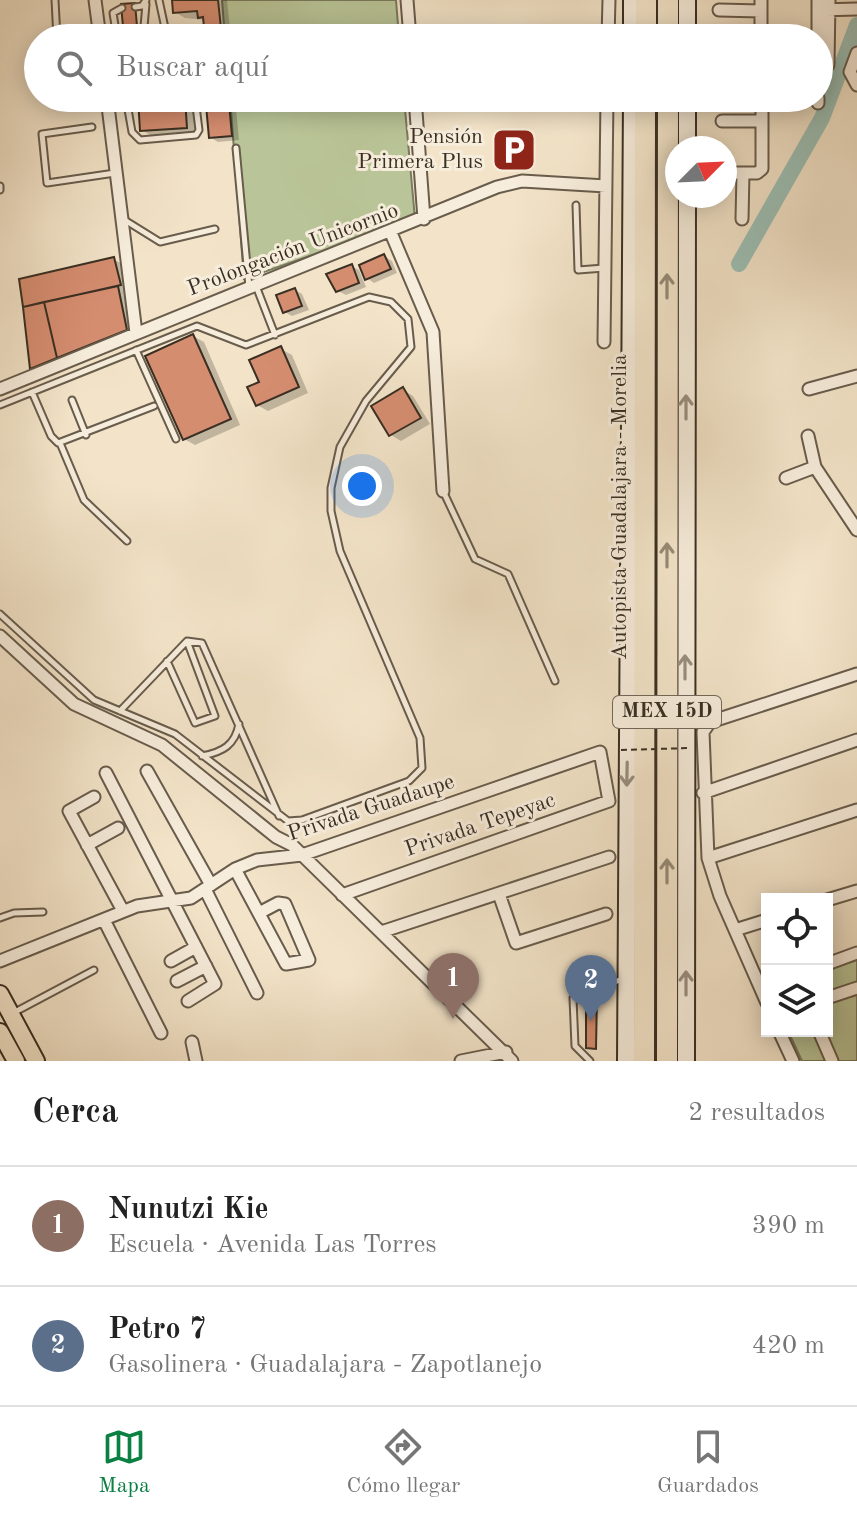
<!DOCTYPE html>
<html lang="es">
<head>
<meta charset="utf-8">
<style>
  :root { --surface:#fff; --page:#f6f6f6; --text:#222; --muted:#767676; --line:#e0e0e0; --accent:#0b8043 }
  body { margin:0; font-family:"Old Standard TT",serif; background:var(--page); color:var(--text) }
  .controls { position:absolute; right:24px; bottom:24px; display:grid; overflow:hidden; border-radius:0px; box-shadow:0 4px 20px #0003 }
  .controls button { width:72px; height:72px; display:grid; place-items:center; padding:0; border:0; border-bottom:2px solid var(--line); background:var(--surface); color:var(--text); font:40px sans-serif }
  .compass { position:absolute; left:665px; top:136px; width:72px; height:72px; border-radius:50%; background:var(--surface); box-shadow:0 4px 20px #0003; rotate:66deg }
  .you { position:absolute; left:362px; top:486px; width:28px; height:28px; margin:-20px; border:6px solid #fff; border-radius:50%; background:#1a73e8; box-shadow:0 0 0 12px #1a73e833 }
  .badge { display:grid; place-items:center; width:52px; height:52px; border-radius:50%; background:var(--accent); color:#fff; font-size:26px; font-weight:700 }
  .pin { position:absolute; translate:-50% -66px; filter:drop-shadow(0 2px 4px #0008) }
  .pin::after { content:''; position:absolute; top:42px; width:28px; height:24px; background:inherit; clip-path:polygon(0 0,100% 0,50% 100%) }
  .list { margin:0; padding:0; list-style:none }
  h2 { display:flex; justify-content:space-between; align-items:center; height:104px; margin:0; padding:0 32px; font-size:34px }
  h2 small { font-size:26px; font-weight:400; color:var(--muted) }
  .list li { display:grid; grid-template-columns:52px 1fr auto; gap:24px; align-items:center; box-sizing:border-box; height:120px; padding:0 32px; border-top:2px solid var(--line) }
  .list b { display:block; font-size:30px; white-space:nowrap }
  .list p { margin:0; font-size:26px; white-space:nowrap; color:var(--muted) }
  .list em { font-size:26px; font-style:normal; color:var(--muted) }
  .icon { flex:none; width:44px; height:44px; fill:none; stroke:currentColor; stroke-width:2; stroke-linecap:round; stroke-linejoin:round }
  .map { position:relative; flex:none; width:857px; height:1061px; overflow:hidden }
  .search { position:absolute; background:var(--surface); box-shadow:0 4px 20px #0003; left:24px; right:24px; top:24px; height:88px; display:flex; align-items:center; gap:20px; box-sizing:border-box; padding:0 28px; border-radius:44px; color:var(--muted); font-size:30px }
  .sheet { height:344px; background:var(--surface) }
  nav { display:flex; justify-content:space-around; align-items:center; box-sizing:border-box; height:112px; border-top:2px solid var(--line); background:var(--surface); font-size:22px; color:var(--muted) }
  nav a { display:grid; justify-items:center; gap:4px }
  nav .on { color:var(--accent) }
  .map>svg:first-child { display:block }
  .green { fill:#b9c598; stroke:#797a5e; stroke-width:2 }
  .shadow { fill:#0003 }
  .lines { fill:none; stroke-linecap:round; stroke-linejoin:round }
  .river { stroke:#9bbfb5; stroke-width:16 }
  .building { fill:#d58d70; stroke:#392f23; stroke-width:2 }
  .lane-casing { stroke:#685c4c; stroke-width:9 }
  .street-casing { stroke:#685c4c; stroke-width:15 }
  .secondary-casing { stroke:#392f23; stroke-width:20 }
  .primary-casing { stroke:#392f23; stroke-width:20 }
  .highway-casing { stroke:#392f23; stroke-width:24 }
  .lane { stroke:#f7eddc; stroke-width:5 }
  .street { stroke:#f7eddc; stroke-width:11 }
  .secondary { stroke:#f7eddc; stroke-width:16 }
  .primary { stroke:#f3e4c9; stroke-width:16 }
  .highway { stroke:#f3e4c9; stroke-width:20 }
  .path-bridge { stroke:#392f23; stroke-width:2; stroke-dasharray:6 4; stroke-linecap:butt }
  .oneway { stroke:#968a76 }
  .oneway2 { stroke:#988e80 }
  .labels { text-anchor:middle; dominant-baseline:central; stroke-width:6; stroke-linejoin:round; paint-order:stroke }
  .shield { fill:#f7eddc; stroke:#72685a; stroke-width:2 }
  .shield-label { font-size:20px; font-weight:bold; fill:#392f23 }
  .poi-label { font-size:22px; fill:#392f23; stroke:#f7eddc; text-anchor:end }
  .street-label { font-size:22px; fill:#392f23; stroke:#f7eddc }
</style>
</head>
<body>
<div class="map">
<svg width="857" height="1061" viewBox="0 0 857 1061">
  <rect width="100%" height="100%" fill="#f3e4c9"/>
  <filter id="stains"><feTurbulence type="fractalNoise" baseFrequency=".0025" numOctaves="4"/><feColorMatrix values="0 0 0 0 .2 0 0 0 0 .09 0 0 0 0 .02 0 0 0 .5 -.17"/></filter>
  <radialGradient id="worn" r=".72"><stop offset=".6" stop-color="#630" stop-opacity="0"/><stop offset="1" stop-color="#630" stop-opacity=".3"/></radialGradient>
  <path class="green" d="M222,0H396L399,38H225Z
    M230,98H404L415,219L244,279Z
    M857,958V1061H802L788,1031H827V968Z"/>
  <path class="shadow" d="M174,0H227L231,38H207L206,20L185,18L175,12Z
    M140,98H194L197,133L152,136L142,130Z
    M229,105L236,109L239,140L218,142L210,137Z
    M384,256L392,261L397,273L374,283L367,278Z
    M113,259L124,265L137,336L42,373L31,367L21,280Z
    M351,266L359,270L366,287L346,295L338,291Z
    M295,290L302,294L309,310L292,316L285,312Z
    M193,336L204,342L240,425L195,445L184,439Z
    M281,349L292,355L308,393L268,411L257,405L261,383Z
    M403,390L413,396L430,424L401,441L391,435Z
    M596,996L597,1048H590Z"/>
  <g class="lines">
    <path class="river" d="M739,264L822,118L857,25"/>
  </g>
  <path class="building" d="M172,0H218L222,38H205L203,17L198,18L197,11L173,13Z
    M135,3L138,38H124L121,4Z
    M138,98H185L187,128L140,131Z
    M229,103L232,136L209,138L206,105Z
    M384,254L391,269L365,280L359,265Z
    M114,257L121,285L23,307L19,279Z
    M352,264L359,283L336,292L326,274Z
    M118,286L127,330L57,358L44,302Z
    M295,288L302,306L283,313L276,295Z
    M44,302L57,358L30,369L23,307Z
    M193,334L231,419L183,440L145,356Z
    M281,346L299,387L256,406L247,387L259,382L249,360Z
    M403,387L421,418L389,436L371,406Z
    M586,994H597L596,1049L586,1048Z"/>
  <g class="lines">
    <g class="lane-casing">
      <path id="lane" d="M55,0L57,38
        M159,0L165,28L184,31L186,38
        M135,7L142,6L146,0
        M117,38L113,13L122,8
        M143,38L146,4
        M126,98L132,132L140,140L196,135L199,130L195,98
        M92,127L42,134L47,183L115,173
        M236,148L249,287
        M0,186V190
        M576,205L578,270L604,268
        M123,219L160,242L215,229
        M256,286L275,335
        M136,350L176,439
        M32,392L51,436L58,443L154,406
        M72,400L86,435
        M0,405L197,326L246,345L369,297L391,302L408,319L411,347L366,401L340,447L331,488V511L340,551L420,738L422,768L409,781L302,820L288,821L175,734L94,700L0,614
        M60,443L84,500L127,541
        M444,493L475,559L508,574L555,681
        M167,661L195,723L215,716L187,641
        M120,711L187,641L202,643L279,816
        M202,756C223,752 235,745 239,724
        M0,918L14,913L43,912
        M15,1012L94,970
        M590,1061L575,1046L573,998L625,978"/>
    </g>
    <g class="street-casing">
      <path id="street" d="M95,0L100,38
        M407,0L410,38
        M761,0V30
        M719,10L761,11
        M818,10L857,9
        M608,38L609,0
        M818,38V0
        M857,53L850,72L857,85
        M819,65H828L829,0
        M107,98L136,333
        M415,98L424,219
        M818,103V98
        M722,121H762
        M725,173H757L762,169V98
        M742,219L743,173
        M391,233L433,332L443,491
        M604,342L607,98
        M0,389L497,187L522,181L606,186
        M809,389L857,376
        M808,436L815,467L857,530
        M786,478L815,467
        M0,636L74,704L162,745L276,837L292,845L512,1061
        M147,771L211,885
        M106,773L215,984L188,1001
        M703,793L857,740
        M94,797L69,811L123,911
        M87,845L118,828
        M708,858L857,810
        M235,869L286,964L309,960L285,904L278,903L259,913
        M205,889L257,993
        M499,894L516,943L606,914
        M827,900L857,891
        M104,920L161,1033
        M735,930L767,920
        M381,932L609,857
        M0,961L137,906L191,898L235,869L257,860L302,855L600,752L609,801L342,895
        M171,961L196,947
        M827,964L857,953
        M177,981L206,966
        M827,998L857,988
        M767,1003L720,896L708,858L703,732L710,722L857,674
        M779,1031L793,1061
        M819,1031L832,1061
        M192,1042L196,1061
        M461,1061L506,1052"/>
    </g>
    <g class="secondary-casing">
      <path id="secondary" d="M632,38V0
        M687,38V0
        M687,148V98
        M626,1061L632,98
        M686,1061L687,196"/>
    </g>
    <g class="primary-casing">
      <path id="primary" d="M0,994L36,1061
        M0,1032L16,1061"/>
    </g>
    <g class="highway-casing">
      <path id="highway" d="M646,38V0
        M668,38V0
        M644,1061L645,98
        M667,1061L668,98"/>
    </g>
    <use href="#lane" class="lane"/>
    <use href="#street" class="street"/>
    <use href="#secondary" class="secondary"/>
    <use href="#primary" class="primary"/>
    <use href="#highway" class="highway"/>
    <path class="path-bridge" d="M621,750L691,748"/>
  </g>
  <defs><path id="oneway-shaft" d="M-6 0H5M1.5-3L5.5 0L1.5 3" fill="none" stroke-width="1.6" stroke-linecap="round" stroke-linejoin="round" transform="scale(2)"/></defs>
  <g class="oneway">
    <use href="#oneway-shaft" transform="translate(667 286) rotate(-90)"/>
    <use href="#oneway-shaft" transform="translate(667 555) rotate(-90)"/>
    <use href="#oneway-shaft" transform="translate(667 871) rotate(-90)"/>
  </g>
  <g class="oneway2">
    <use href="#oneway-shaft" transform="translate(686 407) rotate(-90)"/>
    <use href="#oneway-shaft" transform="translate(685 667) rotate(-90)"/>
    <use href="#oneway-shaft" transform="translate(627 774) rotate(91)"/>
    <use href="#oneway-shaft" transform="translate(686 983) rotate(-90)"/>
  </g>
  <defs>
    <g id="parking-square" transform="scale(2.3)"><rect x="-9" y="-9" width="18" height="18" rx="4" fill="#8f2418" stroke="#f7eddc"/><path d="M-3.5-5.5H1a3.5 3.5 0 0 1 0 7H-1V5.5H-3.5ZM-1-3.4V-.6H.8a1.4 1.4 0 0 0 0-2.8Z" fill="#fff"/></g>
  </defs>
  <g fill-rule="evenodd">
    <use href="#parking-square" x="514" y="150"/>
  </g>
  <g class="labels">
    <rect class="shield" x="613" y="696" width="108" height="32" rx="6"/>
    <g class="shield-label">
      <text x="667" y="712">MEX 15D</text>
    </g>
    <g class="poi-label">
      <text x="483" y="137">Pensión<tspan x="483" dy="25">Primera Plus</tspan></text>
    </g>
    <g class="street-label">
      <text transform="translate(293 250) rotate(-21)">Prolongación Unicornio</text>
      <text transform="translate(620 507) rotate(-90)">Autopista Guadalajara - Morelia</text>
      <text transform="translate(371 808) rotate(-18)">Privada Guadaupe</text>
      <text transform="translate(480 825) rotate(-19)">Privada Tepeyac</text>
    </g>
  </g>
  <rect width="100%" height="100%" filter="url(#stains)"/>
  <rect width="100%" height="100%" fill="url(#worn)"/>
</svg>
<div class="controls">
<button><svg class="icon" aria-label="locate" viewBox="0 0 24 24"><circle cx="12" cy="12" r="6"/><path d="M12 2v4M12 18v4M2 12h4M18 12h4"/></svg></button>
<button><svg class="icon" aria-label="layers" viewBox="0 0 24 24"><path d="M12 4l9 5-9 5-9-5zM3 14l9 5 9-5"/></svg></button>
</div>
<svg class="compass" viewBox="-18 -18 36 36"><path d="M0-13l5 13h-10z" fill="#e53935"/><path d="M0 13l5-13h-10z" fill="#767676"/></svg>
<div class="you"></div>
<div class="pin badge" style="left:453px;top:1019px;background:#8d6e63">1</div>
<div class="pin badge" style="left:591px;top:1021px;background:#5c6f8a">2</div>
<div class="search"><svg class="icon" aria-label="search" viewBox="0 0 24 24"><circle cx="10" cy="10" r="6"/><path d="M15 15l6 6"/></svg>Buscar aquí</div>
</div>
<section class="sheet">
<h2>Cerca<small>2 resultados</small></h2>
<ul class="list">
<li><span class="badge" style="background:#8d6e63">1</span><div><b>Nunutzi Kie</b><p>Escuela · Avenida Las Torres</p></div><em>390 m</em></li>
<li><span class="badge" style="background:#5c6f8a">2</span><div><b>Petro 7</b><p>Gasolinera · Guadalajara - Zapotlanejo</p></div><em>420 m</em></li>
</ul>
</section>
<nav>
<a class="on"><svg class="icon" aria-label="map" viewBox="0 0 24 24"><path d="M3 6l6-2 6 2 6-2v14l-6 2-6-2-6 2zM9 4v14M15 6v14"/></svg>Mapa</a>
<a><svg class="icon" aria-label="directions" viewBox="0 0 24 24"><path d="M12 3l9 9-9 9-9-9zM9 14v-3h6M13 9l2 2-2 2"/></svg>Cómo llegar</a>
<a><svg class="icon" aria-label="saved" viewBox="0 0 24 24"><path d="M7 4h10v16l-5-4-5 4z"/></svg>Guardados</a>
</nav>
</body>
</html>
